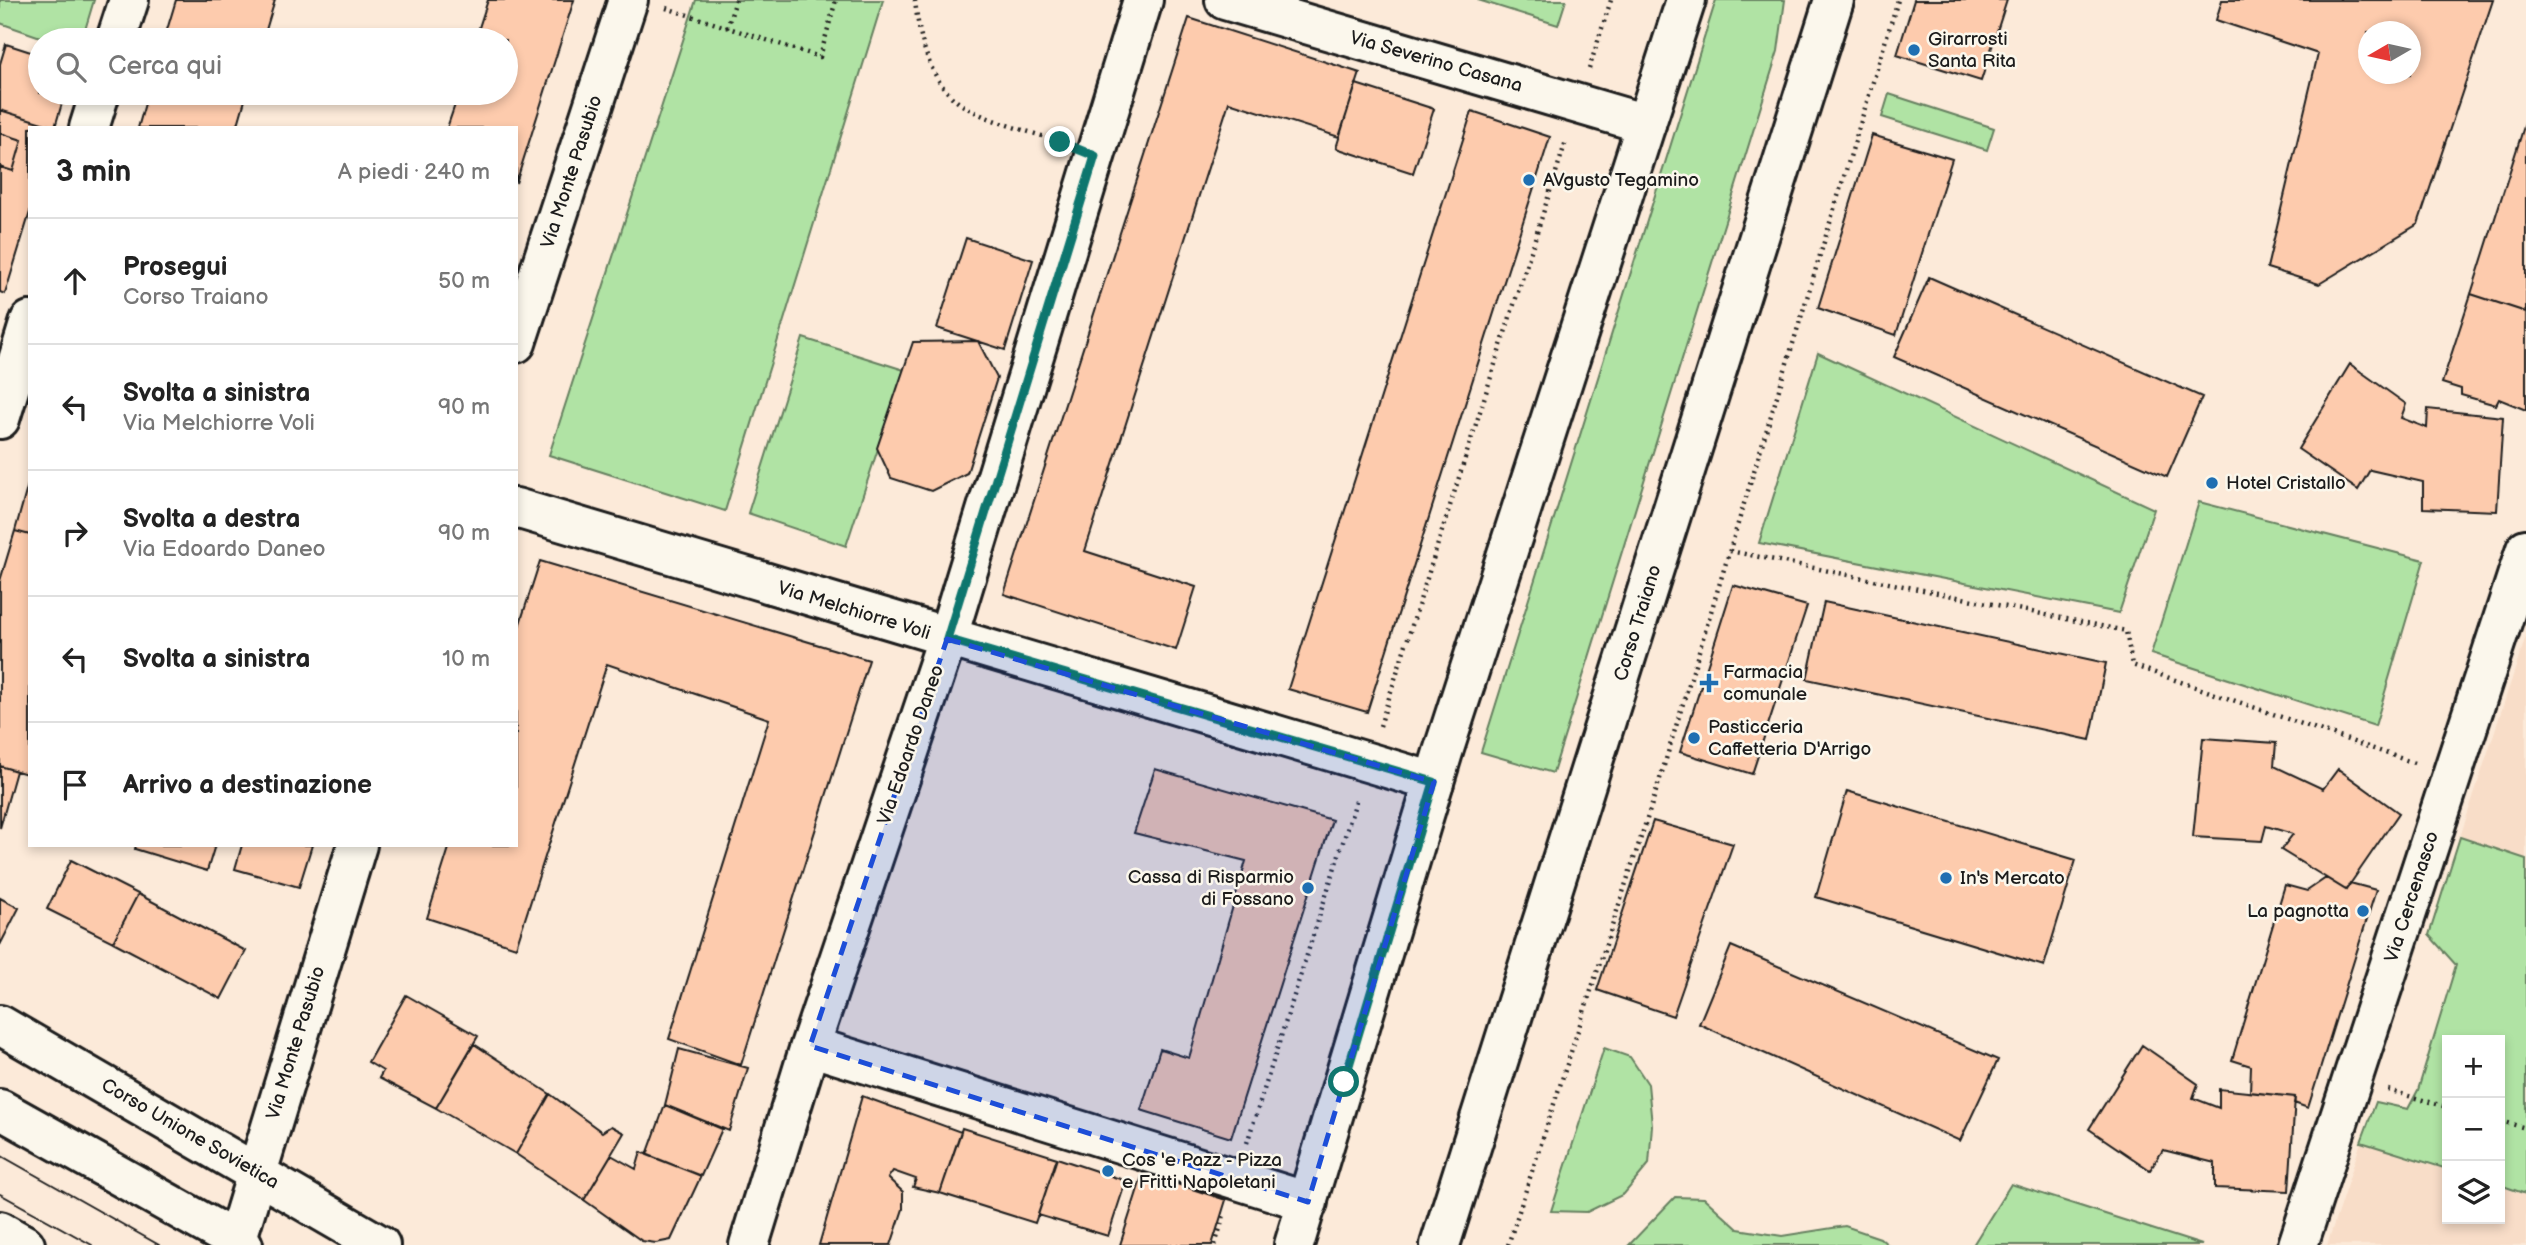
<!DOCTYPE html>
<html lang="it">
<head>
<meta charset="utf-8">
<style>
  :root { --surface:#fff; --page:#f6f6f6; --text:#222; --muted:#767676; --line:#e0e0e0 }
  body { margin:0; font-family:"Balsamiq Sans",sans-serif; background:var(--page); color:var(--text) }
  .controls { position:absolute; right:21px; bottom:21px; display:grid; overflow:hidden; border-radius:0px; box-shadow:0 4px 10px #0003 }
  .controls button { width:63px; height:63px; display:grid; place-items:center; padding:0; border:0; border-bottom:2px solid var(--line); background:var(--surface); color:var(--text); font:35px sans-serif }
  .compass { position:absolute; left:2358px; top:21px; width:63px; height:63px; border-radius:50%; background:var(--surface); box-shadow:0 4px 10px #0003; rotate:261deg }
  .stop { position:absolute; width:21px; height:21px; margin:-16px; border:5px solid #0f766e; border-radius:50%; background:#fff }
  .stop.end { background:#0f766e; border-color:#fff; box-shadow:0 2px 7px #0008 }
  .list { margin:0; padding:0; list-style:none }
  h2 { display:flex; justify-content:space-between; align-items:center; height:91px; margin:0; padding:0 28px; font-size:30px }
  h2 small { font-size:23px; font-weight:400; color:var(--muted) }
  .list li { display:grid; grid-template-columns:46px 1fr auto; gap:21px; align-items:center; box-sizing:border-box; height:126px; padding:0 28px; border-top:2px solid var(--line) }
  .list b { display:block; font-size:26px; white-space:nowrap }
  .list p { margin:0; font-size:23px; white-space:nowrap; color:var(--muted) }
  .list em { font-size:23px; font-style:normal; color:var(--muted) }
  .icon { flex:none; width:38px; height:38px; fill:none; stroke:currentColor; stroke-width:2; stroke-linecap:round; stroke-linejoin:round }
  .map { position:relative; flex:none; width:2526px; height:1245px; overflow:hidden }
  .search { position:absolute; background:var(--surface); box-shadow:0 4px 10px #0003; left:28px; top:28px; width:490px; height:77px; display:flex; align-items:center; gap:18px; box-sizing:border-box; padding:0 24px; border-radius:38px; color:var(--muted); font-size:26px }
  .panel { position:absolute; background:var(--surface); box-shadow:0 4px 10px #0003; left:28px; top:126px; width:490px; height:721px; border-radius:0px }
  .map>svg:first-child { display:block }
  .built { fill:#f8ddc8 }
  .green { fill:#b0e3a4; stroke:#668060; stroke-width:2 }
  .building { fill:#fdcbad; stroke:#1c1c1c; stroke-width:2; fill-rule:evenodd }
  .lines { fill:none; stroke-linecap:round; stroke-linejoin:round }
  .street-casing { stroke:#1c1c1c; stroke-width:44 }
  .secondary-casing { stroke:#1c1c1c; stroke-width:44 }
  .path { stroke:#1c1c1c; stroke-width:4.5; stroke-dasharray:2 5; stroke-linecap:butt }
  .street { stroke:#fbf7ec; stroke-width:38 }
  .secondary { stroke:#fbf7ec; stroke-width:38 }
  .tram { stroke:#1c1c1c; stroke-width:2 }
  .route { stroke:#0f766e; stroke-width:9 }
  .marked { fill:#1d4ed8; fill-opacity:0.2; stroke:#1d4ed8; stroke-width:5; stroke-dasharray:14 9; stroke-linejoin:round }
  .poi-dot { fill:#1f6fb2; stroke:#fbf7ec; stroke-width:2.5 }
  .labels { text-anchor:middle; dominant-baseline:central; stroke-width:5; stroke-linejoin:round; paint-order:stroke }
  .poi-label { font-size:19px; fill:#1c1c1c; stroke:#fbf7ec; text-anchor:start }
  .street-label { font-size:19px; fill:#1c1c1c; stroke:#fbf7ec }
</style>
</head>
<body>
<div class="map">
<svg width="2526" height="1245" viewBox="0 0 2526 1245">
  <rect width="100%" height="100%" fill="#fcead9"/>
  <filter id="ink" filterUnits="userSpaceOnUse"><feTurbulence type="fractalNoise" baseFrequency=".0143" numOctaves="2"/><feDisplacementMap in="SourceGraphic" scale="14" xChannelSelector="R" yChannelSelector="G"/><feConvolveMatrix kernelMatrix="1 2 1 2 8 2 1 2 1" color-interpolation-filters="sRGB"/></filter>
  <g filter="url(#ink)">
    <path class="built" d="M2526,636V859L2460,837Z
      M2361,1142L2447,1170V1219H2500V1187L2526,1195V1245H2327Z"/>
    <path class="green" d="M0,0H94L82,40H49L0,23Z
      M696,0H883L725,511L549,455Z
      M1478,0H1566L1558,25Z
      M1716,0H1785L1778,51L1553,773L1481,752Z
      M1889,94L1994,128L1987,150L1882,117Z
      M803,338L904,370L846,546L748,513Z
      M1818,353L2154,509L2119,613L1759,543Z
      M2199,502L2424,560L2375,726L2151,654Z
      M2460,837L2526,859V1194L2500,1185V1040H2447V1169L2361,1142L2376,1102L2408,1109L2418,1090L2456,965L2429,935Z
      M1604,1048L1630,1057L1648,1084L1652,1125L1649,1164L1624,1194L1587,1212L1551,1211Z
      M2011,1184L2202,1245H1973Z
      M1675,1197L1704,1198L1738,1229L1782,1236L1845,1226L1880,1238L1888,1245H1629Z"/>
    <path class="building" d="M176,0H275L263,40H164Z
      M488,0H574L516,183V128H447L459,93H506V40H475Z
      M1914,0H2007L1981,81L1897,55Z
      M2222,0H2493L2418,224L2319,284L2267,268L2318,54L2216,20ZM2368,32H2410V74H2368Z
      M1189,18L1360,73L1339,137L1229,102L1085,551L1196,587L1176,650L1004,594Z
      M6,44L40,55V93H65L55,127L0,110V64Z
      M1356,84L1434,109L1413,173L1336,148Z
      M148,93H247L237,128H138Z
      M0,110L55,127L30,128V212L5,294L0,292V167L13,171L22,140L0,133Z
      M1472,111L1550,137L1367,712L1288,689Z
      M2526,120V312L2471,294Z
      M0,133L22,140L13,171L0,167Z
      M1872,135L1952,159L1896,335L1818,308Z
      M966,238L1033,260L1005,350L937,328Z
      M1929,277L2202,397L2167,477L1894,357Z
      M2471,294L2526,312V410L2499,399L2496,405L2461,395V389L2442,383Z
      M978,341L997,378L967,473L931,491L891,478L877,448L913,342Z
      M2350,364L2406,404L2401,418L2427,428L2428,409L2503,417L2497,511L2423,508V482L2370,470L2358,490L2298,449Z
      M29,481H30V535L15,531Z
      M15,531L30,535V775L0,766V581Z
      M540,561L869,660L741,1065L669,1039L769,719L607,664L516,947L427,918L450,845H516V636Z
      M1733,585L1807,606L1752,774L1680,752Z
      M1824,602L2106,663L2090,740L1807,679Z
      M2203,738L2276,743L2274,766L2323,789L2338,769L2399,813L2346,890L2281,850L2293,834L2266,826L2262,841L2193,837Z
      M0,766L16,771L0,828Z
      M1155,769L1332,820L1231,1138L1141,1110L1160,1049L1189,1058L1246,861L1134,833Z
      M1847,791L2076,860L2044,966L1816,897Z
      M1653,821L1733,844L1673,1016L1597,990Z
      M136,845H215L207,871L135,849Z
      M242,845H312L299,887L235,869Z
      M71,860L138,894L113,942L47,909Z
      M2326,878L2346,890L2350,883L2376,890L2308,1108L2294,1103L2295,1097L2250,1092L2251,1066L2232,1060L2285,885L2307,891Z
      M138,894L246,951L221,999L113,942Z
      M0,898L19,908L0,945Z
      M1731,946L1998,1060L1960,1141L1699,1024Z
      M406,995L478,1036L436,1108L379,1078L383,1071L368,1062Z
      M474,1044L550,1094L516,1154L436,1108Z
      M2142,1045L2198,1084L2193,1098L2219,1108V1089L2295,1097L2289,1191L2215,1188V1163L2163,1150L2150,1170L2089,1129Z
      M679,1049L748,1068L729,1131L665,1105Z
      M550,1094L602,1132L611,1126L624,1133L584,1200L516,1154Z
      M862,1096L961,1132L940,1193L913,1187L916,1179L893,1171L888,1178L903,1192V1209L891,1245H819Z
      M665,1105L722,1129L701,1176L647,1155Z
      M962,1128L1057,1158L1035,1223L940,1193Z
      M641,1152L701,1176L671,1240L656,1243L642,1241L584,1200L611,1155L636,1169Z
      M1057,1158L1126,1181L1108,1236L1038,1215Z
      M1143,1173L1226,1200L1212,1245H1120Z"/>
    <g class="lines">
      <g class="street-casing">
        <path id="street" d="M1225,0L1646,124
          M116,40L129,0
          M89,128L100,93
          M516,343L628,0
          M0,419L30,321
          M516,508L1434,782
          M0,1025L380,1245
          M810,1046L1308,1202
          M0,1231L25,1245
          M235,1245L357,845
          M749,1245L810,1046L947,639L1143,0
          M2298,1245L2526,549"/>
      </g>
      <g class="secondary-casing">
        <path id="secondary" d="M0,1109L243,1245
          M1294,1245L1443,752L1686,0
          M1440,1245L1834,0"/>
      </g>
      <path class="path" d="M915,0C918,32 927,71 950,95C971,118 1030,131 1060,142
        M666,8L820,57L836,0
        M727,28L736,0
        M1589,69L1611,0
        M1730,551L2126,631L2132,665L2417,764
        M1380,726L1566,141
        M2388,1090L2447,1107
        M2500,1121L2526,1128
        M1247,1143L1357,798
        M1215,1245L1224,1215
        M1508,1245L1659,782L1898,0"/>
      <use href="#street" class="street"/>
      <use href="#secondary" class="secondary"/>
      <path class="tram" d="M0,1155L159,1245
        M0,1194L92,1245"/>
    </g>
  </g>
  <g class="lines" filter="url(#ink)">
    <path class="route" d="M1060,142L1095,156L947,639L1434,782L1344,1082"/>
  </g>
  <path class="marked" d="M947,639L1434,782L1308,1202L810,1046Z"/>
  <g class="poi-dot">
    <circle cx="1914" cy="50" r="7"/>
    <circle cx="1529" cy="180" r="7"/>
    <circle cx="2212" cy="483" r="7"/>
    <path d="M1705.5 672.5h7v7h7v7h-7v7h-7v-7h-7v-7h7z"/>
    <circle cx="1694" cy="738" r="7"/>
    <circle cx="1946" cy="878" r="7"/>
    <circle cx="1308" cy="888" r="7"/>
    <circle cx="2363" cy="911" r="7"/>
    <circle cx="1108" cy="1171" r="7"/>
  </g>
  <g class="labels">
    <g class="poi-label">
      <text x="1928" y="39">Girarrosti<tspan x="1928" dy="22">Santa Rita</tspan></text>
      <text x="1543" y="180">AVgusto Tegamino</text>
      <text x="2226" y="483">Hotel Cristallo</text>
      <text x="1723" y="672">Farmacia<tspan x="1723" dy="22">comunale</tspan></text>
      <text x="1708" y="727">Pasticceria<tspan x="1708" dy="22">Caffetteria D'Arrigo</tspan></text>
      <text x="1294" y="877" text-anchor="end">Cassa di Risparmio<tspan x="1294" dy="22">di Fossano</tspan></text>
      <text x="1960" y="878">In's Mercato</text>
      <text x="2349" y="911" text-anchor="end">La pagnotta</text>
      <text x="1122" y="1160">Cos 'e Pazz - Pizza<tspan x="1122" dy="22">e Fritti Napoletani</tspan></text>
    </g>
    <g class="street-label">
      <text transform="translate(1436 62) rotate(16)">Via Severino Casana</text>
      <text transform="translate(572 172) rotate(-72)">Via Monte Pasubio</text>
      <text transform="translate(854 611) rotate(17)">Via Melchiorre Voli</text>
      <text transform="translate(1638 623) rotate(-73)">Corso Traiano</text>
      <text transform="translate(911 745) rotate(-71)">Via Edoardo Daneo</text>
      <text transform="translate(2412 897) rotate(-72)">Via Cercenasco</text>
      <text transform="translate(296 1043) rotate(-73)">Via Monte Pasubio</text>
      <text transform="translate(190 1134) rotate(30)">Corso Unione Sovietica</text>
    </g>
  </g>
</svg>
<div class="controls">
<button>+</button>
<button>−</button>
<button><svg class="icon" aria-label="layers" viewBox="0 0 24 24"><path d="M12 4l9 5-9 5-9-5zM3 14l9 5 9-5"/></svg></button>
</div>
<svg class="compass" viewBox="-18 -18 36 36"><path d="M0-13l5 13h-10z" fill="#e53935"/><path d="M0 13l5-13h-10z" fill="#767676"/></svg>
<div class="stop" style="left:1344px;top:1082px"></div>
<div class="stop end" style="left:1060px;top:142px"></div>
<div class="search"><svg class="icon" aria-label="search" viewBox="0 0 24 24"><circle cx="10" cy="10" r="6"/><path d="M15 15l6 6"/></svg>Cerca qui</div>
<section class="panel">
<h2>3 min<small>A piedi · 240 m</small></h2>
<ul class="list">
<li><svg class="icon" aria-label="ahead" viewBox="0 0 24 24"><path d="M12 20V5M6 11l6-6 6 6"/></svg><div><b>Prosegui</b><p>Corso Traiano</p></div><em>50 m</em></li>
<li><svg class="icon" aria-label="left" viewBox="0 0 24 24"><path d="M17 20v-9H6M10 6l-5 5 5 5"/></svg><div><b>Svolta a sinistra</b><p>Via Melchiorre Voli</p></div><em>90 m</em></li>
<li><svg class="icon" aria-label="right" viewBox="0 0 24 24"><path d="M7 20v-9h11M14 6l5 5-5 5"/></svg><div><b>Svolta a destra</b><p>Via Edoardo Daneo</p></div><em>90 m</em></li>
<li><svg class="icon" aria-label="left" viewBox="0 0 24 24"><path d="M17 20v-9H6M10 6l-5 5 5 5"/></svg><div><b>Svolta a sinistra</b></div><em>10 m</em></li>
<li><svg class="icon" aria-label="arrive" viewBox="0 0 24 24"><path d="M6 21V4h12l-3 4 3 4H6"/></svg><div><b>Arrivo a destinazione</b></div></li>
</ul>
</section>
</div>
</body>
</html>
